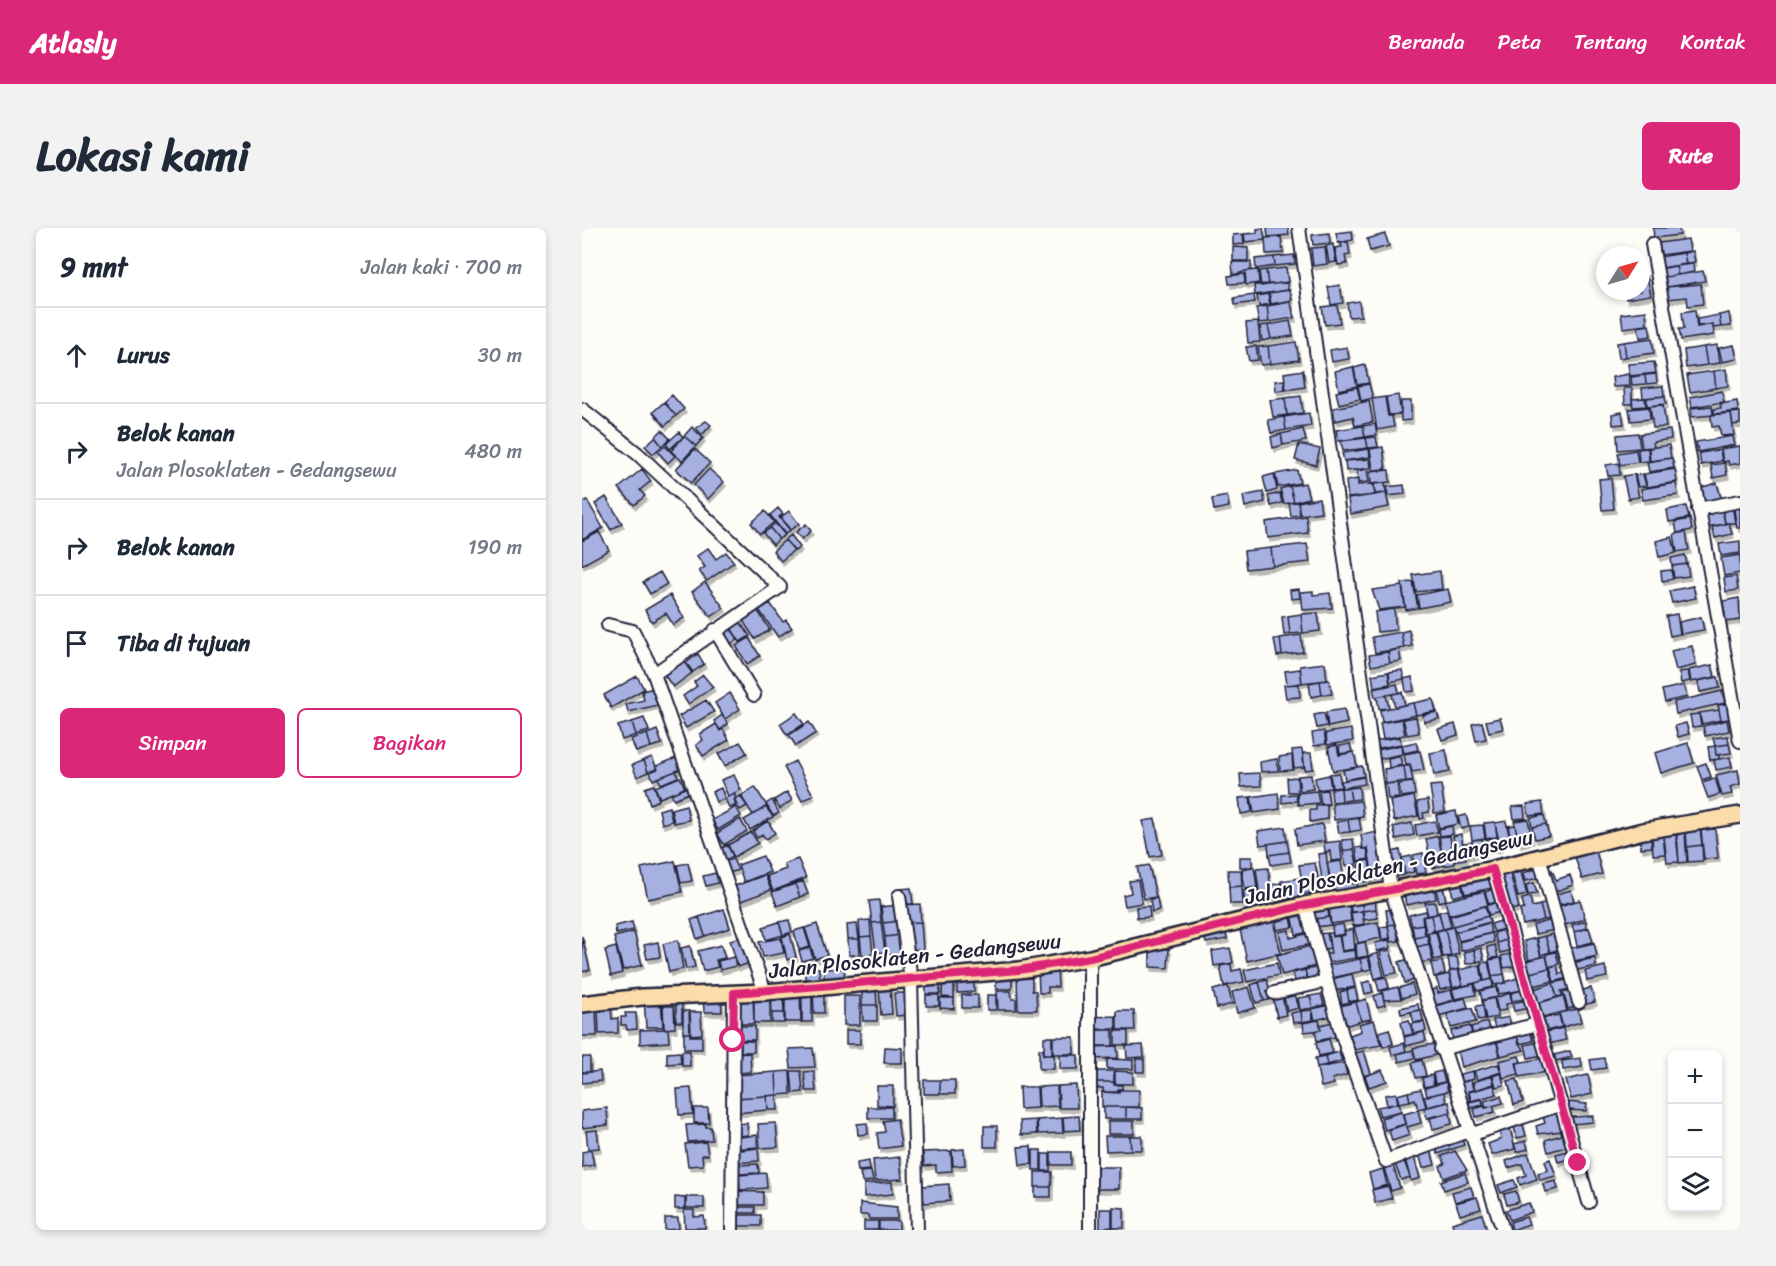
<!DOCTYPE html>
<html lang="id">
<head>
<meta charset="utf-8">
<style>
  :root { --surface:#fff; --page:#f2f2f3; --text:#1f2937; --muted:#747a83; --line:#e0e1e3; --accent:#db2777 }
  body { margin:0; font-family:Sriracha,sans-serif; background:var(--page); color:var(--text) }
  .controls { position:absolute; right:18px; bottom:18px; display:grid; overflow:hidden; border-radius:9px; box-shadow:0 3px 9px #0003 }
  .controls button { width:54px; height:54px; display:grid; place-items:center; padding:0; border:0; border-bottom:2px solid var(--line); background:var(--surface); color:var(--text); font:30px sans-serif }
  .compass { position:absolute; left:1014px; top:18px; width:54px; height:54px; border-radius:50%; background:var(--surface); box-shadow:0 3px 9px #0003; rotate:53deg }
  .stop { position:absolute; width:18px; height:18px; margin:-14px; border:4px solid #db2777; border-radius:50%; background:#fff }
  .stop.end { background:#db2777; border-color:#fff; box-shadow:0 2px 6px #0008 }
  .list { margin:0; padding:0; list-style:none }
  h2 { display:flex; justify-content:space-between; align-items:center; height:78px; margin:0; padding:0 24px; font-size:26px }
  h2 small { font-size:20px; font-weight:400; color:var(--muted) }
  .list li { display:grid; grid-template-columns:39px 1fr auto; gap:18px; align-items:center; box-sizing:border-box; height:96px; padding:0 24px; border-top:2px solid var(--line) }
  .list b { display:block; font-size:22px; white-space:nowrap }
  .list p { margin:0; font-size:20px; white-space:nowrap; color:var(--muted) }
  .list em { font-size:20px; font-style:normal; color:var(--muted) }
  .actions { display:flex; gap:12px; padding:18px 24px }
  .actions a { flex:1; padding:14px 0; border:2px solid var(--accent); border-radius:9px; text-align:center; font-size:21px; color:var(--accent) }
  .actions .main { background:var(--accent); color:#fff }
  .icon { flex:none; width:33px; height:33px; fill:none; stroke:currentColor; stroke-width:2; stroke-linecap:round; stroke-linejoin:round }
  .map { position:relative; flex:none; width:1158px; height:1002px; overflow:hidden; border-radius:9px }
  header { display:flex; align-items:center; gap:36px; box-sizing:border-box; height:84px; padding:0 30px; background:var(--accent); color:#fff }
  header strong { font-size:28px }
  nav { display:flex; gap:33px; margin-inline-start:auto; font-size:21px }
  .intro { display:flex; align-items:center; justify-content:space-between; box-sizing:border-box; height:144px; padding:0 36px }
  h1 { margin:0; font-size:42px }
  .button { padding:15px 27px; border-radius:9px; background:var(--accent); color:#fff; font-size:21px; font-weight:700 }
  main { display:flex; gap:36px; padding:0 36px }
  aside { flex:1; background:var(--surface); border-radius:9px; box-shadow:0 3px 9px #0003 }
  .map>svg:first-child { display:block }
  .building { fill:#a6b1e1; stroke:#22223b; stroke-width:1.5; filter:url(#shadow) }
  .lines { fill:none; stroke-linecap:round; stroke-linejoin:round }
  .minor-casing { stroke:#22223b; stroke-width:16 }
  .major-casing { stroke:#22223b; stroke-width:20 }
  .minor { stroke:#fdfcf7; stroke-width:12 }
  .major { stroke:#fbddab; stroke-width:15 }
  .route { stroke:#db2777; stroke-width:8 }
  .labels { text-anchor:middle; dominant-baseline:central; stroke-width:4.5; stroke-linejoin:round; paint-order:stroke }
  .street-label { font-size:21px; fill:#22223b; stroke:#fdfcf7 }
</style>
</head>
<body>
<header>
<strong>Atlasly</strong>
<nav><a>Beranda</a><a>Peta</a><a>Tentang</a><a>Kontak</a></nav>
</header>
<div class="intro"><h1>Lokasi kami</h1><a class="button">Rute</a></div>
<main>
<aside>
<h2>9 mnt<small>Jalan kaki · 700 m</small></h2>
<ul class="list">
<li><svg class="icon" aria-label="ahead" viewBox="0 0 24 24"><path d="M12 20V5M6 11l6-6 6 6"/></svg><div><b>Lurus</b></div><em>30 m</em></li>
<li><svg class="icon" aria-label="right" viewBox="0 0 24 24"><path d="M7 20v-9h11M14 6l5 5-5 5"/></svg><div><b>Belok kanan</b><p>Jalan Plosoklaten - Gedangsewu</p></div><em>480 m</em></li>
<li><svg class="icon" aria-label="right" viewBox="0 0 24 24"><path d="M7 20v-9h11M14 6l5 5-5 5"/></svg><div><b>Belok kanan</b></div><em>190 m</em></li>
<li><svg class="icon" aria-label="arrive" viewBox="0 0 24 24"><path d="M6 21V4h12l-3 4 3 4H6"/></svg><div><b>Tiba di tujuan</b></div></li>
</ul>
<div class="actions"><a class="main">Simpan</a><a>Bagikan</a></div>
</aside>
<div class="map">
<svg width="1158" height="1002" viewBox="0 0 1158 1002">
  <defs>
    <filter id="shadow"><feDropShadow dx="2" dy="4" stdDeviation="0" flood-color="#0004"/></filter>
  </defs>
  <rect width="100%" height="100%" fill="#fdfcf7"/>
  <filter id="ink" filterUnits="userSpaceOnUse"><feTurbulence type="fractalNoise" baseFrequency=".0167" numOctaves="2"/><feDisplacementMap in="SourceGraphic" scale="12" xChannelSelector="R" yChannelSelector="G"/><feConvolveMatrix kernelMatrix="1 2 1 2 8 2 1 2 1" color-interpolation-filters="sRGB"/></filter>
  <g filter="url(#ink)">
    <path class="building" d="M681,0L683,12L663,14L662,6L675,5V1Z
      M685,0H706L707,7L686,9Z
      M1071,0H1097L1098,7L1072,10Z
      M770,3L771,12L756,15L754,5Z
      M747,5L748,15L731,17L730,7Z
      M661,6L662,16L651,17V7Z
      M803,6L807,18L788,23L785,11Z
      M699,9L701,25L684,26L683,10Z
      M1106,11L1108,23L1079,27L1077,15Z
      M766,14L768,27L763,28L765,36L756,37L753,20L760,19L759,15Z
      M751,16L754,34L747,35L744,18Z
      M651,19L666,20V33H651Z
      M743,19L745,36L731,38L729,20Z
      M1111,23L1113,34L1104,36L1102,25Z
      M1102,25L1104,36L1079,40L1077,29Z
      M712,27L713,36L693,38L692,29Z
      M692,29L693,38L674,41L673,31Z
      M650,34H669V42L651,47Z
      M1111,36L1112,44L1096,47L1094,38Z
      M1094,38L1096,47L1079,50L1077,41Z
      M704,40L706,54L686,57L684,42Z
      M676,42L677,55L664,57L663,43Z
      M684,42L686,57L679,58L677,43Z
      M1121,43L1123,53L1085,59L1083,49Z
      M662,46L663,55L647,56L646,48Z
      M1065,48L1069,67L1044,71L1043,63H1059V50Z
      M705,55L706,62L673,67L672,57Z
      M1119,56L1121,76L1106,78L1105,69L1085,71L1084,59Z
      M758,57L761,75L749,77L746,59Z
      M708,62L710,72L689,76L687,65Z
      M686,66L688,76L677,78L675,68Z
      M672,67L673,74L653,77L652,70Z
      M777,73L779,88L767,89L765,75Z
      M709,74L712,90L687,94L685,78Z
      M755,77L758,95L743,97L740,79Z
      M685,78L687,94L677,95L674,80Z
      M1113,82L1115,99L1131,96L1132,107L1099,112L1097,101H1102L1100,84Z
      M1064,83L1065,97L1041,100L1039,86Z
      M1147,85L1149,98L1139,99L1137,87Z
      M1137,87L1139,99L1131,100V96L1116,98L1115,91Z
      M708,93L711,108L689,111L686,97Z
      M676,94L678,114L666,115L664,95Z
      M686,97L689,111L680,113L678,98Z
      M1067,97L1069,108L1058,110L1056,99Z
      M1070,110L1072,125L1044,129L1042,114Z
      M714,114L717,132L688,136L686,118Z
      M1042,114L1044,129L1037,130L1035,115Z
      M1135,117L1138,135L1125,137L1122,119Z
      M1152,117L1155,131L1140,134L1137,120Z
      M674,118L676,132L667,133L664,119Z
      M686,118L688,136L679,137L676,119Z
      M765,119L767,131L750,134L748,122Z
      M1122,119L1125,137L1104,140L1102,122Z
      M1072,134L1074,145L1048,148L1046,136Z
      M783,137L787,155L775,157L772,140Z
      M771,139L775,158L757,162L753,143Z
      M1144,141L1146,158L1134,160L1132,143Z
      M721,142L723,159L704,162L702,145Z
      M1132,143L1134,160L1108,164L1105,147Z
      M1047,146L1048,158L1031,159L1030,149Z
      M1074,146L1075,155L1064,156L1063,147Z
      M1063,147L1064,156L1050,157L1049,149Z
      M702,152L703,162L694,163L693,153Z
      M787,156L791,170L779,173L776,158Z
      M1081,158L1082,168L1061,170L1060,160Z
      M775,159L778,171L757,176L754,164Z
      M1042,160H1050V176H1043Z
      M1140,163L1142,174L1110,179L1108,169Z
      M90,167L102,181L94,188L82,174Z
      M816,167L819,186L807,187L804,169Z
      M719,168L721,185L705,187L703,170Z
      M1083,168L1084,176L1065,178V170Z
      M803,169L806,188H810L812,199L795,202L790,171Z
      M703,170L705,187L691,189L688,172Z
      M1063,170L1064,178L1051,179L1050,171Z
      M787,173L791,194L773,198L771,189L753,193L751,180Z
      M819,173H829V192L819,193Z
      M1155,173L1156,183L1132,186V181L1139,180L1138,176Z
      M82,174L94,188L83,198L71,184Z
      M1081,177L1084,199L1071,200L1068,178Z
      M1130,178L1131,187L1110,189L1109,180Z
      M1067,179L1068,191L1049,193L1047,181Z
      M1040,184L1042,196L1031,197L1030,186Z
      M1158,184V196L1151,197L1149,185Z
      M727,185L729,198L704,202L702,189Z
      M1149,185L1152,207L1139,208L1137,198L1130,199L1129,187Z
      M702,189L704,202L689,205L686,192Z
      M124,193L129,197L120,207L114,200Z
      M793,196L795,207L783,209L781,198Z
      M781,198L783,209L756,213L754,202Z
      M110,199L121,210L114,218L102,208Z
      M721,201L724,213L701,217L699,206Z
      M80,202L88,211L80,218L73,209Z
      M1088,202L1089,211L1071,214L1072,219L1060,220L1058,206Z
      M97,204L101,209L88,221L84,216Z
      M1056,205L1058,220L1036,222L1035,207Z
      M699,206L701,217L691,220L689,209Z
      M102,208L114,218L100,233L89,223Z
      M1151,208L1153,217L1116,224L1114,214Z
      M73,209L80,218L71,226L63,218Z
      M794,209L796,219L786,220L784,210Z
      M784,210L786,220L761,223L759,213Z
      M717,216L738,221L734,237L713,232Z
      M1087,217L1089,230L1068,233L1067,220Z
      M83,218L93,228L86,235L76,224Z
      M1158,218V235L1147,237L1146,233L1141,234L1139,221Z
      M801,219L804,241L791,242L788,221Z
      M1066,220L1067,233L1057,234L1056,221Z
      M113,221L128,235L109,255L94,241Z
      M787,221L788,229L762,233L760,225Z
      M1054,222L1056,234L1038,237L1036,225Z
      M1138,222L1140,233L1119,237L1117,225Z
      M1090,230L1092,240L1067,244L1065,234Z
      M788,231L789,240L764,243L763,233Z
      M1037,235L1038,247L1026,248L1024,237Z
      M1143,235L1145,247L1131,250L1129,237Z
      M60,241L69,253L58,262L63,268L52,277L37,260Z
      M127,241L142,254L126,271L112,257Z
      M785,241L787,254L776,255L775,243Z
      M1093,241L1095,254L1065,259L1062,246Z
      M715,242L718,255L696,259L693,246Z
      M807,242L808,254L789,256L788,244Z
      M692,246L695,262L685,265L681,249Z
      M1052,246L1057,269L1046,271L1041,248Z
      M1061,246L1064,258L1056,259L1053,247Z
      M1029,250L1032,281L1020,282L1017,251Z
      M776,251V257L791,256L793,267L766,270L764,253Z
      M723,255L727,270L712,274L708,258Z
      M803,255L804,265L793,266L792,256Z
      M1094,255L1096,267L1061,272L1059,261Z
      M1135,255L1140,274L1122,279L1117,260Z
      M822,257L823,266L806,268L805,259Z
      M708,258L712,274L702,276L698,261Z
      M681,264L683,274L663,279L661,268Z
      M698,265L700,275L689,278L686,268Z
      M804,265L807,279L768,286L766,271Z
      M645,268L647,279L632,282L630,271Z
      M24,269L40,295L29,302L13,276Z
      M737,270L739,284L718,287L716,274Z
      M5,272L21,300L0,312V275Z
      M716,274L718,287L709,288L707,275Z
      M1158,274V300H1155L1151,275Z
      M1150,277L1153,295H1143L1140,278Z
      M1104,278L1107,290L1087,294L1085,282Z
      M196,280L201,286L197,289L208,302L203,306L188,287Z
      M1140,280L1143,296L1124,299L1122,288L1130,287L1129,282Z
      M183,283L192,294L178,306L169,295Z
      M207,283L217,296L208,302L199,289Z
      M724,288L726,305L686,310L684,294Z
      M1108,291L1110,302L1095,305L1093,294Z
      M193,295L203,307L197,311L188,300Z
      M1147,295L1150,306L1133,310L1130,299Z
      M224,296L229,303L220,311L214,304Z
      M188,300L197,311L191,317L181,305Z
      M17,304L27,322L0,337V313Z
      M1104,304L1107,322L1095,324L1092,306Z
      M209,307L218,319L213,323L203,312Z
      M1090,309L1094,325L1077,329L1074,313Z
      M203,312L212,322L199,333L191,323Z
      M1158,313V325L1139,328L1137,316Z
      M725,316L728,334L691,338L689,320Z
      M126,320L134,331L144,324L152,334L125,353L117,343L123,339L115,328Z
      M689,320L691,338L664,341L662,323Z
      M1103,327L1105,336L1090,338L1089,330Z
      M1158,327V345L1142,348L1139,330Z
      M1105,336L1107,348L1092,350L1090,338Z
      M1089,342L1091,351L1080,353L1079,343Z
      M858,343L860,361L834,364L831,347Z
      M78,344L85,356L68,366L61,354Z
      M1154,348L1156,362L1144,364L1142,350Z
      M123,354L142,380L129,389L110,364Z
      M831,354L836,380L824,382L820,355Z
      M820,358L823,379L797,382L790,362Z
      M1111,358L1114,370L1090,375L1087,363Z
      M717,361L718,370L709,371L708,362Z
      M866,361L869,374L837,380L835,367Z
      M731,363V367L748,365L750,380L721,382L719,364Z
      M88,367L102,390L91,397L84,385L70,394L63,382Z
      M1157,370L1158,392L1144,394L1141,373Z
      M188,375L201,394L204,392L210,400L196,409L177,382Z
      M174,380L188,402L173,411L159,390Z
      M812,381L814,402L795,404L793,384Z
      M736,385L738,403L721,405L719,386Z
      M719,386L721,405L708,406L706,388Z
      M1095,386L1098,406L1088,408L1084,388Z
      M706,388L708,406L702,407L700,389Z
      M1119,389L1122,402L1099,406L1097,394Z
      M156,391L168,408L158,414L147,397Z
      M146,397L156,411L147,417L138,403Z
      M827,402L830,418L822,420L819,404Z
      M819,404L822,420L793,425L790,409Z
      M719,407L721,424L700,427L698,410Z
      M167,410L178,428L165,436L154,418Z
      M698,410L700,427L695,428L692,411Z
      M1110,418L1114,437L1094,442L1089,423Z
      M817,421L819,433L808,435L806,424Z
      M806,424L808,435L789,438L787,427Z
      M116,426L122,436L111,444L104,435Z
      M100,431L110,445L91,459L81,445Z
      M743,435L745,452L720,455L718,438Z
      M1130,437L1133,449L1109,454L1107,442Z
      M718,441L720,455L705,457L703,443Z
      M820,442L822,451L808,454L807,444Z
      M1106,443L1108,453L1099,455L1097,444Z
      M806,444L808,456L792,459L790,447Z
      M121,447L131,459L106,476L101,468L115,458L112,454Z
      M55,448L62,461L29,480L22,467Z
      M830,449L832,463L824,464L822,451Z
      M1136,449L1138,460L1118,464L1116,453Z
      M747,452L750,466L740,467L738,453Z
      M738,453L740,467L729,469L727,455Z
      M717,456L718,469L704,470L702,457Z
      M815,456L817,465L793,469L791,461Z
      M1102,457L1105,469L1083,474L1080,462Z
      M72,460L76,477L46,484L44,476L62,472L60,463Z
      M1140,463L1143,475L1094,486L1092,474Z
      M820,464L823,477L813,479L810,466Z
      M148,465L158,481L143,491L133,475Z
      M804,467L807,480L797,481L795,469Z
      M851,471L854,483L834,487L831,475Z
      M124,472L132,484L104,500L97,488Z
      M831,475L834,487L800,494L798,482Z
      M1145,476L1148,491L1139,492L1136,477Z
      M762,481L765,495L746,499L744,484Z
      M1137,482L1139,492L1120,496L1117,485Z
      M855,484L857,491L842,494L841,487Z
      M214,485L222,496L205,507L198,496Z
      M742,485L745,498L735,500L732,487Z
      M1117,486L1119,498L1110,499L1108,487Z
      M140,487L146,496L138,502L132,493Z
      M834,489L837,505L825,507L821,491Z
      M62,490L67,503L54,507L50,494Z
      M918,490L921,501L907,504L904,493Z
      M820,491L823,507L801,511L798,495Z
      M1145,492L1147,503L1123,508L1121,498Z
      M50,494L54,507L40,512L36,498Z
      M227,494L234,505L214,518L207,507Z
      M900,494L904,511L894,513L890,496Z
      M1104,495L1107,506L1096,509L1093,498Z
      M134,496L138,503L141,501L147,512L121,528L114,517L121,512L118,506Z
      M873,496L876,507L860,512L856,501Z
      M769,501L771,513L745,517L744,505Z
      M75,502L80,516L69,519L65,506Z
      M742,503L744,516L732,518L730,505Z
      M65,506L69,519L54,524L49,511Z
      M1146,508L1147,516L1133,518L1131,510Z
      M818,509L819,516L793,521L792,513Z
      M158,514L165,525L143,538L136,526Z
      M834,514L836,522L822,525L820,517Z
      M1106,515L1112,535L1079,545L1073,525Z
      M768,516L770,524L758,526L757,518Z
      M1147,516L1149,525L1134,527L1133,518Z
      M755,517L757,527L772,524L775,539L751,543L746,519Z
      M819,517L820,526L797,531L795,522Z
      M1133,518L1134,527H1137V531L1128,532L1126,519Z
      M720,521L722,539L712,540L710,522Z
      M864,522L868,544L852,547L848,525Z
      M838,523L842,542L830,544L828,536L824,537L822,526Z
      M721,525H729L731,541L723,542Z
      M710,527L711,542L698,543L697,529Z
      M818,528L820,537L807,540L806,530Z
      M70,529L75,541L66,544L62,532Z
      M1148,529L1150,539L1134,542L1132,532Z
      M94,530L99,541L71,552L68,544L76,541L74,538Z
      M695,531L696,543L679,544L678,534Z
      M62,532L66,544L55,549L50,537Z
      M213,533L231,567L220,573L202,539Z
      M1124,535L1129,549L1120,552L1115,538Z
      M780,538L782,548L763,552L761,542Z
      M822,538H828L831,553H824Z
      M822,538L824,553L804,556L802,541Z
      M1156,542L1158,556L1148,559L1150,566L1140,568L1134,547Z
      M94,543L96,549L79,556L76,550Z
      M678,545L679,558L659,559L658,546Z
      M757,545L759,559L750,560L748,546Z
      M152,547L159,562L146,568L139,552Z
      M729,547L731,561L718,563L716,548Z
      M747,547L749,560L735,562L733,550Z
      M98,549L103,560L78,570L73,559Z
      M715,549L716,564H706L705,550Z
      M782,549L783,556L760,560L759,553Z
      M1133,550L1138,566L1126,570L1120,554Z
      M831,554L833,567L819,569L817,556Z
      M815,555L817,570L806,571L804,556Z
      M72,557L77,572L68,576L63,560Z
      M859,557L863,584L852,585L848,558Z
      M104,559L107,565L92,571L89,566Z
      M173,559L185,578L171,587L159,568Z
      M777,559L778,571L769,572L767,560Z
      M139,560L143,571L134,574L130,564Z
      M759,560H767L769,572L760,573Z
      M759,560L760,573L750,574L749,561Z
      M745,562L747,576H739L737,563Z
      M735,563L737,575L716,577L715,565Z
      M205,564L210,572L198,581L192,572Z
      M696,565L698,581L672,585L669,569Z
      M153,566V578L147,580L143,570Z
      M714,566L715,573L700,575V567Z
      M158,568L165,578L158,582L152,572Z
      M832,568L836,588L812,593L808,573Z
      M668,569L670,584L659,586L657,570Z
      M190,572L197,585L191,588L184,576Z
      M846,572L847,584L841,585L842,590L838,591L835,574Z
      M779,573L781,588L752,592L750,576Z
      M960,574L962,586L947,588L945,576Z
      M104,577L107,592L92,595L89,581Z
      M734,577H745V591L728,594V582H734Z
      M942,578L943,590L932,591L930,579Z
      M87,579L90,593L80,596L77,582Z
      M154,579L159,588L136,602L130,592Z
      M184,579L191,589L168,602L162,592Z
      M874,583L876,596L857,600L854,587Z
      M884,587L887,599L879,601L876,589Z
      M962,587L964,596L950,599L948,590Z
      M777,590L779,602L768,604L766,592Z
      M158,591L165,603L142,617L135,605Z
      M573,591L580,627L568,629L561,593Z
      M946,591L950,612L937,615L932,593Z
      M766,592L768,604L757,605L755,594Z
      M186,593L193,605L184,611L180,606L175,610L171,603Z
      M853,593L856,604L835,608L833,597Z
      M924,593L928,612L917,614L913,595Z
      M913,594L915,609L904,610L902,595Z
      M830,595L832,607L814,611L811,599Z
      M740,596L743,613L715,617L713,601Z
      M964,596L967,608L953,611L950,599Z
      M901,597L903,610L890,612L888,598Z
      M933,597L936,612L929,613L926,598Z
      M870,598L871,606L858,608L857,601Z
      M703,599L705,613L678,617L676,603Z
      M1118,600L1120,617L1105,619L1104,601Z
      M1133,601L1136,630L1122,631L1119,602Z
      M169,604L176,615L152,629L146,617Z
      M796,604L802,645L801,650L791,651L786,620L781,621L779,607Z
      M1068,604L1070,619L1059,620L1058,605Z
      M1103,605L1105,634L1097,635L1095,606Z
      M879,606L881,618L873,620L871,608Z
      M1081,607L1083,626L1071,627L1070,608Z
      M1094,607L1097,634L1085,635L1082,608Z
      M856,608L862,637L850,640L844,611Z
      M868,608L870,623L860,625L857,609Z
      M916,609L918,620L906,622L904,611Z
      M771,611L772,621L761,623L760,612Z
      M900,611L902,626L892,627L890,612Z
      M705,613L707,624L687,627L686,616Z
      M758,613L760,632L749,633L748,623L743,624L742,615Z
      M890,614L892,627L885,628L882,615Z
      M145,617L151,628L142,633L136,622Z
      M1120,617L1121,633L1106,634L1105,619Z
      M780,619L781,621H785L787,631L776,633L774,620Z
      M882,619L884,631L873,633L871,621Z
      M772,621L775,636L764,638L761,623Z
      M818,622L823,647L810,649L806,625Z
      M870,623L873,636L862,638L860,625Z
      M1014,623L1020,646L1000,651L993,629Z
      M707,624L709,634L689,637L687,627Z
      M744,625L748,657L741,658L736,626Z
      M841,625L844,645L834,646L831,627Z
      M181,628L188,644L162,654L156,637Z
      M829,628L832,644L823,646L820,630Z
      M658,629H670V639H658Z
      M151,631L156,642L147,645L142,634Z
      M216,631L224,650L191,663L185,648L204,641L202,636Z
      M787,632L790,653L780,654L777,634Z
      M93,633L100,664L66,671L59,640Z
      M759,633L762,652L749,654L745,635Z
      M106,635L110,653L99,655L95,637Z
      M733,635L736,650L720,653L717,637Z
      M567,637L574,669L562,671L555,639Z
      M777,638L779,654L771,655L769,639Z
      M672,639L675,659L663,661L660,641Z
      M686,640L690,668L678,670L674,641Z
      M954,641L957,650L943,653L941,645Z
      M646,642H659L660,658L647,659Z
      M970,642L974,652L988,647L991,657L970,665L962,645Z
      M939,644L945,667L936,669L930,646Z
      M134,645L136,655L124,658L121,648Z
      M928,645L937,680L926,683L917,648Z
      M183,647L189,662L159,673L153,658Z
      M907,647L910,660L883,666L880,654Z
      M717,650L720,668L702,671L699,653Z
      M739,650L741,663L721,666L719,653Z
      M878,651L882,666L871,669L868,654Z
      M556,652L560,675L543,678L541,667L549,665L547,653Z
      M770,652L771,656L775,655L776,660L752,665L750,655Z
      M221,653L226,666L218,669L213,656Z
      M699,655L701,671L692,672L689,657Z
      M952,655L955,666L946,667L944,657Z
      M213,656L218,669L195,678L190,664Z
      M860,656L864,672L857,674L853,657Z
      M660,658L661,676H648L647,659Z
      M852,659L854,671L824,677L822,665Z
      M329,660L331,676H323L318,670V661Z
      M675,660L677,672L663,674L661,663Z
      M911,661L915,674L907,676L903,664Z
      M989,662L992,673L971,678L968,668Z
      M902,663L906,677L867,687L863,673Z
      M793,669L794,681L781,683L779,671Z
      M948,669L950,679L958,677L962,692L941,697L938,682L942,681L940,671Z
      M575,670L577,682L570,684L568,671Z
      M779,671L781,683L769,684L768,673Z
      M297,672L299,694L290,695L287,673Z
      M998,672L1003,691L976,699L973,690L980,688L977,678Z
      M853,674L855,686L846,688L843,675Z
      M915,674L918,684L907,687L904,678Z
      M964,675L968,691L962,692L958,677Z
      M338,676L339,694L322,695L320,677Z
      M767,676L769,693L749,696L747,679Z
      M316,677L318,693L301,695L299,679Z
      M745,677L747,689L732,691L730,679Z
      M567,678L568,689L555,690L554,679Z
      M903,678L906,688L871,698L868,688Z
      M142,681L148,700L123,708L117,689Z
      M794,681L796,690L782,692L781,683Z
      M811,681L814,696L806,697L804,682Z
      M865,682L869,699L861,701L857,684Z
      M722,683L727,704L714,707L710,686Z
      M780,683L782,696L771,698L769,685Z
      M844,683L845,687L840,689L841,696L830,698L827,687Z
      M708,685L711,699L695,702L693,688Z
      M857,685L861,701L852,703L849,687Z
      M849,687L852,703L844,705L841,689Z
      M906,688L908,694L873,704L871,698Z
      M117,689L123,708L115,711L109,692Z
      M690,689L699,725L665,733L657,697Z
      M747,689L749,697L734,699L732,691Z
      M207,692L210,704L201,707L197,694Z
      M288,692L289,708L278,709L277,693Z
      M922,692L924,700L912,704L909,696Z
      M970,692L973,702L953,706L951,697Z
      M318,693L319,707L303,709L301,695Z
      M1004,693L1005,700L992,704L990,697Z
      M50,694L52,702L34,706L33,698Z
      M197,694L201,707L184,712L181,699Z
      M299,694L303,724L294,725L290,695Z
      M339,694L341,721L324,722L322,695Z
      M796,694L799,710L776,715L772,699Z
      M642,695L645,711L624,715L620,699Z
      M907,695L909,705L877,713L874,704Z
      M235,696L245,727L233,731L223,700Z
      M275,696L277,711H266L265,697Z
      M761,696L763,706L751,708L750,698Z
      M814,696L817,713L809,714L806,697Z
      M841,696L843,707L832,709L830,698Z
      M806,698L808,710L800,712L798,699Z
      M871,699L877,726L869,728L863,701Z
      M222,700L228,719L217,722L212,703Z
      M1007,700L1011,714L995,718L992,704Z
      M771,701L773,721L760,723L758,708L763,707L762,703Z
      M863,701L869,728L861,729L855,703Z
      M925,701L927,711L915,715L912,705Z
      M707,702L708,710L727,705L730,716L701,722L697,704Z
      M52,704L60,737L41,742L32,709Z
      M854,704L860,730L852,732L846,705Z
      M745,705L748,720L738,722L736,706Z
      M746,705H750V709L757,708L760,724L773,722L774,730L745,735L744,726H749Z
      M910,705L912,714L879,723L877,714Z
      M974,705L978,721L968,724L963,708Z
      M208,706L214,729L205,732L200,709Z
      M319,707L321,726L304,727L303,709Z
      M845,707L847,716L834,719L833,710Z
      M0,708L8,742L0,744Z
      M289,708L291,726L280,727L278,709Z
      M963,708L968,724L959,727L955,710Z
      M160,709L168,735L156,739L148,712Z
      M199,710L202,725L181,729L177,714Z
      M954,710L959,729L947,732L942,713Z
      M266,711H277L278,727H267Z
      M927,711L931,722L918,725L915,715Z
      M96,712L101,741L87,744L81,716Z
      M807,712L809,720L795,723L793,715Z
      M76,714L78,729L65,731L62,717Z
      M783,714L786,728L775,730L774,716Z
      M1012,715L1015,728L988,734L985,721Z
      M847,716L851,733L838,735L834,719Z
      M139,717L143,730L134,732L136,739L121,743L116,723Z
      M913,717L916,729L908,731L905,719Z
      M108,718L113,739L104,741L99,720Z
      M728,718L733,738L700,747L695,727Z
      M34,719L40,745L29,748L23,722Z
      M228,720L231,730L220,733L217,723Z
      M568,720L587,721L586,740L568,739Z
      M648,720L651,735L632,738L630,723Z
      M899,720L902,732L895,734L892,722Z
      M808,722L815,745L804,747L798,724Z
      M892,722L895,734L884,736L882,724Z
      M974,724L977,736L967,739L964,726Z
      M796,725L802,748L793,751L787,728Z
      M933,725L935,738L922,740L919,728Z
      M964,728L967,740L948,745L944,733Z
      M152,729L154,738L138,742L136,733Z
      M786,729L789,741L781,743L778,731Z
      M875,729L877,741L868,743L866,730Z
      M919,730L922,746L910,748L907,732Z
      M1013,730L1014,738L991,743L990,735Z
      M778,731L781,743L750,750L747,737Z
      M826,731L832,752L823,755L817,734Z
      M860,733L863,746L852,749L849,735Z
      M906,734L910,751L902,753L899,735Z
      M695,735L697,747L665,754L662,742Z
      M649,736L650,743L659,741L662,754L642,758L638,738Z
      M898,737L901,753L881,758L877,742Z
      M975,737L977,746L984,744L986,750L972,754L968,739Z
      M430,738V761H414V739Z
      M475,738L476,759H466V765H457L456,739Z
      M1023,738L1025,749L1005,753L1003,743Z
      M738,739L740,751L726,755L723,742Z
      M223,740H237L238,752H223Z
      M262,740L263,751L242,752V741Z
      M967,740L971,753L952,758L948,745Z
      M876,741L880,757L871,760L867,744Z
      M723,742L726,755L714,757L711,745Z
      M392,744V764L375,765V745Z
      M770,746L773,759L752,763L750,751Z
      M867,746L870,759L858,762L854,749Z
      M922,746L924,755L912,757L910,748Z
      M361,747H372V770L360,769Z
      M804,749L807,760L797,763L794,751Z
      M938,749L941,762L917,766L915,757Z
      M344,750H358V766H344Z
      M450,750V763H454L455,782H436L435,751Z
      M910,751L911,759L895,763L893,755Z
      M685,752L690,771L682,773L677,754Z
      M984,752L987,761L979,763L980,768L975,769L971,755Z
      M788,753L791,764L783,766L780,755Z
      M677,754L682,773L674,775L669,757Z
      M971,755L975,769L956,775L952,761Z
      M830,756L833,766L820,770L817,760Z
      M892,756L894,767L873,771L870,761Z
      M646,758L650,776L635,780L631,762Z
      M308,759L310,786L299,787L297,760Z
      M667,759L673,780L655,785L650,764Z
      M816,759L819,771L802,772L800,763Z
      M914,759L916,769L900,772L898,763Z
      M773,760L776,772L767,774L765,762Z
      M855,760L856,765L869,762L872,772L854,777L850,762Z
      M1009,760L1013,774L1001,777L997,763Z
      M280,761H294L295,777H280Z
      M220,762H230V794H220Z
      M231,762H242V785H232Z
      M765,762L767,774L760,776L758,764Z
      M941,762L942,771L930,773L929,765Z
      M988,762L993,779L986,781L981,764Z
      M139,763L140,784H122L121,764Z
      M203,763H218L219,794H203Z
      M415,763H429L430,771H434V782H416Z
      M712,763L717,780L705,783L701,765Z
      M189,765H201L202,785H190Z
      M312,765H324L326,787L314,788Z
      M800,765L803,777L795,779L792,768Z
      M928,765L930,775L924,776L925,782L916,783L913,770Z
      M152,766H171L172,796H153Z
      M739,766L742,777L731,780L728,768Z
      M344,767H357V778H344Z
      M380,767H396V780H380Z
      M405,767H414V782H405Z
      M94,768H100V794H94Z
      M172,768L188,769V795H172Z
      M262,768H278V797H262Z
      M700,768L704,787L695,789L691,770Z
      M728,768L731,780L718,782L716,770Z
      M981,768L985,783L961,789L957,775Z
      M79,770L81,799H64L62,771Z
      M358,770H372V781L358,780Z
      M883,770L886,780L856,788L853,778Z
      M912,770L916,789L904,791L900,773Z
      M784,771L789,791L779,793L774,774Z
      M945,772L947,780L932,783L930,775Z
      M774,774L779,793L763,798L758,778Z
      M836,776L837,782L819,786L818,780Z
      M280,777H295V793H281Z
      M748,777L750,788L733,792L730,781Z
      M901,777L903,791L896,792L894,778Z
      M14,778L15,808H0V779Z
      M81,778H92L93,800L82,801Z
      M29,779L30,791L36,790V805L17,806L16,780Z
      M890,780L894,794L869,800L865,786Z
      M996,781L999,794L981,799L977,785Z
      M730,782L731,792L720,794L719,783Z
      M839,782L841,793L832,795L829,784Z
      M101,783H107L108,805H101Z
      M535,783H552L553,802H535Z
      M719,783L720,794L711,795L709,785Z
      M108,784H119L120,806L109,807Z
      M43,785H54L55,801L45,802L44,797H39V789H44Z
      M190,785H202V795H190Z
      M977,787L980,799L964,803L961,790Z
      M534,788V801H508V789Z
      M927,789L930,802H913L911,792Z
      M737,792L739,802L722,804L721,795Z
      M792,792L799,817L772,822L768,807L779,803L777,796Z
      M827,792L831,806L822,808L819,794Z
      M750,794L753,809L735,813L733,803L739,802L738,797Z
      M842,794L844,803L832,806L829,796Z
      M905,794L909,808L892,812L889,799Z
      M158,798H173V812H158Z
      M888,798L891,811L872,816L869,803Z
      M947,799L951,813L937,816L934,803Z
      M981,800L984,812L966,816L964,804Z
      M86,801L87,814L58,816V802Z
      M807,801L811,816L801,819L797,804Z
      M264,802H278V816H264Z
      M506,802H531V818H506Z
      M533,803H546V817H533Z
      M842,804L844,813L824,818L822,809Z
      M102,805H108V808H120V821H102Z
      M462,809H470V826H462Z
      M471,809H492V826H471Z
      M935,809L942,822L919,828L915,814Z
      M747,811L751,825L737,828L734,815Z
      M914,812L918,828L879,839L875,822Z
      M159,813H172V824H159Z
      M957,814L960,827L946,830L943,817Z
      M822,815L824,823L810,827L808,819Z
      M852,816L854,827L834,832L831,820Z
      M561,817L562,829L545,830L544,818Z
      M535,818L536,830L509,831V819Z
      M303,819L320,820V835H302Z
      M231,820L233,839L209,840L207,821Z
      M457,821H461V827H472V841H457Z
      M831,822L833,830L817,834L815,826Z
      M100,823H108V838H100Z
      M782,823L789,846L779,848L773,825Z
      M988,823L990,829L974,833L972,827Z
      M98,824L99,835L85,836V825Z
      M757,824L760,833L745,837L743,828Z
      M168,825L169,844L154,845L152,826Z
      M478,827H496V841H478Z
      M743,828L745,837L735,839L733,830Z
      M937,828L939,834L934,835L937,846L921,850L917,833Z
      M0,829H8V844H0Z
      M962,830L965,844L937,849L935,835Z
      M999,830L1000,839L981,842L980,833Z
      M1022,830L1024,840L1010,842L1008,832Z
      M525,831L551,832V841H525Z
      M554,831H562V844H554Z
      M840,832L844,848L834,850L830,835Z
      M762,835L765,847L750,851L752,856L739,859L735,840Z
      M916,836L919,844L895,852L892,843Z
      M800,842L805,853L787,859L783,848Z
      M18,843L19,853L0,855V845Z
      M208,843L209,866L195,867L194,844Z
      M209,843H219L221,864L211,865Z
      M232,843L234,863H224L222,844Z
      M515,843H532V854H515Z
      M533,843L551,844V856H533Z
      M860,843L863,854L853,856L851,845Z
      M891,843L892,851L879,854L878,846Z
      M194,844L195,867L156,870L154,847Z
      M919,845L922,857L914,859L911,848Z
      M850,847L852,857L842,859L840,850Z
      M1006,847L1010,866L989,871L984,852Z
      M910,848L912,856L893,862L891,854Z
      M935,851L941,874L932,877L926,853Z
      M342,852H358V866H342Z
      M358,852H373V866H358Z
      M889,852L891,862L886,863L888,873L882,874L878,855Z
      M515,854H532V857H540V861H536V864H521V860H515Z
      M864,854L866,863L845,868L843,860Z
      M494,857L495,880H477L476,858Z
      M912,857L915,866L889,873L887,864Z
      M295,858H311V878L295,877Z
      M475,858L476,878L457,879L456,859Z
      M437,859H455L456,880L438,881Z
      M109,860L111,886L97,887L95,861Z
      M839,861L844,879L836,881L833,871L828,873L826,864Z
      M537,862H557V879H520V864L537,865Z
      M826,864L828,873L817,875L815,867Z
      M862,864L864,874L845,879L842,869Z
      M814,865L816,875L805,878L803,867Z
      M195,867L196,882H186L185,868Z
      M185,868L186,882L154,885L152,870Z
      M919,868L921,875L904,880L902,873Z
      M900,871L901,877L888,880L887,874Z
      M867,874L869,884L845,890L842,880Z
      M986,874L1005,876L1004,883L985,882Z
      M817,875L819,883L798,888L795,879Z
      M902,878L903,880L911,878L913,884L894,889L892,881Z
      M286,879H310V890H286Z
      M522,879H544V891H522Z
      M544,879L560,880V891H544Z
      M25,880L26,897L0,900V883Z
      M112,880H126L127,895H112Z
      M974,881L980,903L956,906L954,898L963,895L960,885Z
      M836,882L839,895L825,899L822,886Z
      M820,884L823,896L803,902L799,890Z
      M868,885L870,896L851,901L848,890Z
      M497,888L498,902L482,903L481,889Z
      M1011,888V894L990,896L989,889Z
      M480,890L481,905L456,906L455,892Z
      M315,891L319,918L297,921L295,905L303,904L301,893Z
      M454,892L455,906L439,907L438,893Z
      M526,893H552V906H526Z
      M940,893L944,908L935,910L931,896Z
      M165,895L166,907L149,909L147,897Z
      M194,895L196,919L178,920L176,896Z
      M285,895L286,906L276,907L275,896Z
      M124,896V899H129L130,912L106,914L104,897Z
      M824,896L828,907L810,913L807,902Z
      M402,898H415V919H402Z
      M928,900L933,921L910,927L906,916L919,911L917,903Z
      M15,902L17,920L6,921L4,903Z
      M983,906L987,918L966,924L963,912Z
      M175,907L176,919L151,921L150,910Z
      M523,908H548L549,922L524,923Z
      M548,908H560V922H549Z
      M879,908L882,917L856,926L853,916Z
      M944,913L946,921L935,924L932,916Z
      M124,914L126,927H120L121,937L106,938L103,916Z
      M449,918L450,936L438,937L436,919Z
      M176,920L177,933L152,935L151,923Z
      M382,921L383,937L371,938L370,922Z
      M9,922L12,937L0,939V924Z
      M451,922H459V942H451Z
      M849,922L853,937L841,940L837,926Z
      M369,923L370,943L354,944V937L342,938L341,924Z
      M873,923L885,942L862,950L858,938L863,936L860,928Z
      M986,923L988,931L976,934L974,926Z
      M469,924H489V937H469Z
      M946,925L955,951L938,957L936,950L944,947L940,936L926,940L924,933Z
      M460,926H468V943H460Z
      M318,929L320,951L293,953L291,932Z
      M832,929L838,950L829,953L823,931Z
      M968,931L974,948L958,952L956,945L966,942L963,933Z
      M287,933L288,942L276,943L275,935Z
      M822,933L828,949L819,952L813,936Z
      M176,936L177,945L156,946V937Z
      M811,937L818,960L809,963L802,940Z
      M508,939H537V961H514Z
      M801,941L805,957L791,961L787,945Z
      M289,943L291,953L280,954L278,944Z
      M453,944H470L469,959H453Z
      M184,945L185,960L158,962L157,947Z
      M883,945L886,954L862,962L859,953Z
      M932,952L935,959L919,965L916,957Z
      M974,953L976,961L963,964L961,956Z
      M310,954L311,966L282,969V956Z
      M367,956L368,973L342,975L340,958Z
      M806,958L810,970L793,975L790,962Z
      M453,959H469V969H453Z
      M889,959L892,969L873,974L870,964Z
      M148,963L181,964V977H148Z
      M934,963L937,974L925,977L922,966Z
      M93,969L103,970V981H93Z
      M104,969H122V980H104Z
      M895,969L899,981L878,987L874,975Z
      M278,975L315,979V991H287L286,987H278Z
      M947,975L950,984L928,992L924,982Z
      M154,979H173V985H154Z
      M531,979L542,980V1000H531Z
      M518,981H530V999L518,1000Z
      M102,982H112V989L122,988L123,1000H103Z
      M900,986L905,1002H872L870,995Z
      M155,987H179V998H155Z
      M944,989L947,996L930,1002L928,994Z
      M83,990H96L97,1001L83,1002Z
      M282,993H296V1002H282Z
      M297,993H317V1002H297Z"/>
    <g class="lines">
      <g class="minor-casing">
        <path id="minor" d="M717,0L809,662L921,1002
          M1070,16L1158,513
          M0,181L56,226L198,359L72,446
          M1116,281L1158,273
          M26,397L51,403L72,446L183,764
          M133,402L172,467
          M957,628L997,774
          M911,641L1007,974
          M317,668L329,751L335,1002
          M723,677L760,807L804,933L886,903
          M508,730V1002
          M692,765L745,753
          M859,821L956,796
          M888,907L980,876
          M150,1002L152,765"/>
      </g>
      <g class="major-casing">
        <path id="major" d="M0,776L60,769L183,764L437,742L508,730L723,677L809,662L911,641L1061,603L1158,587"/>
      </g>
      <use href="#minor" class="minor"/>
      <use href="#major" class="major"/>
    </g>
  </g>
  <g class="lines" filter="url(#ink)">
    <path class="route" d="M151,812L152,765L437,742L508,730L723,677L809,662L911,641L996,935"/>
  </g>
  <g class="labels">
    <g class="street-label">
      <text transform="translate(807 639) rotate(-12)">Jalan Plosoklaten - Gedangsewu</text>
      <text transform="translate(333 728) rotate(-6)">Jalan Plosoklaten - Gedangsewu</text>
    </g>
  </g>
</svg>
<div class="controls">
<button>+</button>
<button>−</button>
<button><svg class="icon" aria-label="layers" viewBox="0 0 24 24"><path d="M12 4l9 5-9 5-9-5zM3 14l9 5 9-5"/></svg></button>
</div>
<svg class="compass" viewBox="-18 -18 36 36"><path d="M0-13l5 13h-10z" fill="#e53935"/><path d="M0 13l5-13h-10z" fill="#747a83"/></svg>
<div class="stop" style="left:151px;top:812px"></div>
<div class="stop end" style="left:996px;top:935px"></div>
</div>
</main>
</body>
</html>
